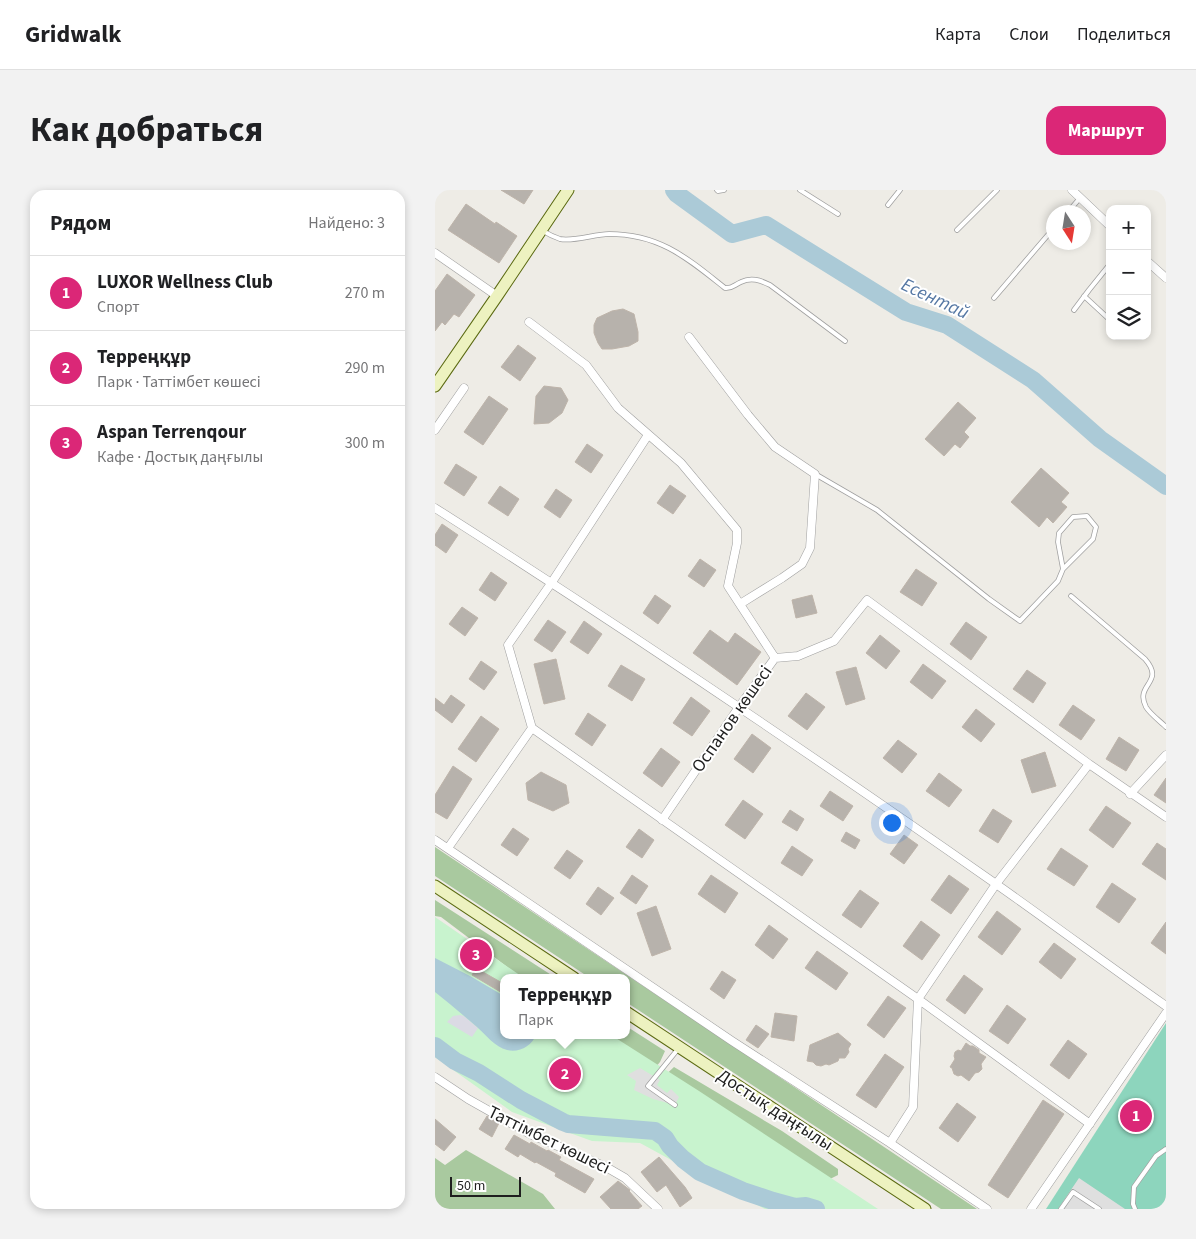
<!DOCTYPE html>
<html lang="ru">
<head>
<meta charset="utf-8">
<style>
  :root { --surface:#fff; --page:#f2f2f2; --text:#202124; --muted:#757577; --line:#e0e0e0; --accent:#db2777 }
  body { margin:0; font-family:"Source Sans 3",sans-serif; background:var(--page); color:var(--text) }
  .controls { position:absolute; right:15px; top:15px; display:grid; overflow:hidden; border-radius:10px; box-shadow:0 2px 8px #0003 }
  .controls button { width:45px; height:45px; display:grid; place-items:center; padding:0; border:0; border-bottom:1px solid var(--line); background:var(--surface); color:var(--text); font:25px sans-serif }
  .compass { position:absolute; left:611px; top:15px; width:45px; height:45px; border-radius:50%; background:var(--surface); box-shadow:0 2px 8px #0003; rotate:168deg }
  .scale { position:absolute; left:15px; bottom:12px; width:71px; box-sizing:border-box; padding-left:5px; border:2px solid #1f1f1f; border-top:0; font-size:14px; line-height:18px; white-space:nowrap; color:#1f1f1f; -webkit-text-stroke:4px #fff; paint-order:stroke }
  .you { position:absolute; left:456px; top:632px; width:18px; height:18px; margin:-12px; border:4px solid #fff; border-radius:50%; background:#1a73e8; box-shadow:0 0 0 8px #1a73e833 }
  .badge { display:grid; place-items:center; width:32px; height:32px; border-radius:50%; background:var(--accent); color:#fff; font-size:16px; font-weight:700 }
  .pin { position:absolute; translate:-50% -50%; border:2px solid #fff; box-shadow:0 1px 5px #0006 }
  .popup { position:absolute; left:65px; top:784px; width:130px; height:65px; box-sizing:border-box; display:grid; place-content:center; border-radius:10px; background:var(--surface); filter:drop-shadow(0 1px 4px #0005); font-size:16px; white-space:nowrap; color:var(--muted) }
  .popup b { font-size:19px; color:var(--text) }
  .popup::after { content:''; position:absolute; left:50%; top:100%; margin-left:-10px; border:10px solid transparent; border-top-color:var(--surface) }
  .list { margin:0; padding:0; list-style:none }
  h2 { display:flex; justify-content:space-between; align-items:center; height:65px; margin:0; padding:0 20px; font-size:21px }
  h2 small { font-size:16px; font-weight:400; color:var(--muted) }
  .list li { display:grid; grid-template-columns:32px 1fr auto; gap:15px; align-items:center; box-sizing:border-box; height:75px; padding:0 20px; border-top:1px solid var(--line) }
  .list b { display:block; font-size:19px; white-space:nowrap }
  .list p { margin:0; font-size:16px; white-space:nowrap; color:var(--muted) }
  .list em { font-size:16px; font-style:normal; color:var(--muted) }
  .icon { flex:none; width:28px; height:28px; fill:none; stroke:currentColor; stroke-width:2; stroke-linecap:round; stroke-linejoin:round }
  .map { position:relative; flex:none; width:731px; height:1019px; overflow:hidden; border-radius:15px }
  header { display:flex; align-items:center; gap:30px; box-sizing:border-box; height:70px; padding:0 25px; background:var(--surface); border-bottom:1px solid var(--line) }
  header strong { font-size:24px }
  nav { display:flex; gap:28px; margin-inline-start:auto; font-size:18px }
  .intro { display:flex; align-items:center; justify-content:space-between; box-sizing:border-box; height:120px; padding:0 30px }
  h1 { margin:0; font-size:35px }
  .button { padding:12px 22px; border-radius:15px; background:var(--accent); color:#fff; font-size:18px; font-weight:700 }
  main { display:flex; gap:30px; padding:0 30px }
  aside { flex:1; background:var(--surface); border-radius:15px; box-shadow:0 2px 8px #0003 }
  .map>svg:first-child { display:block }
  .forest { fill:#a9c99f }
  .park { fill:#c8f3ce }
  .pitch { fill:#8dd5bd }
  .parking { fill:#dfdfdf }
  .plaza { fill:#dbdae4 }
  .water { fill:#abcad7 }
  .lines { fill:none; stroke-linecap:round; stroke-linejoin:round }
  .river { stroke:#abcad7; stroke-width:18 }
  .building { fill:#b7b2ac; stroke:#beb4aa }
  .lane-casing { stroke:#a0a0a0; stroke-width:5.5 }
  .street-casing { stroke:#a0a0a0; stroke-width:9 }
  .secondary-casing { stroke:#5b6a11; stroke-width:13 }
  .lane { stroke:#fff; stroke-width:4 }
  .street { stroke:#fff; stroke-width:8 }
  .secondary { stroke:#edf2c0; stroke-width:11 }
  .labels { text-anchor:middle; dominant-baseline:central; stroke-width:4; stroke-linejoin:round; paint-order:stroke }
  .street-label { font-size:18px; fill:#1f1f1f; stroke:#fff }
  .water-label { font-size:19px; font-style:italic; fill:#5678a4; stroke:#fff }
</style>
</head>
<body>
<header>
<strong>Gridwalk</strong>
<nav><a>Карта</a><a>Слои</a><a>Поделиться</a></nav>
</header>
<div class="intro"><h1>Как добраться</h1><a class="button">Маршрут</a></div>
<main>
<aside>
<h2>Рядом<small>Найдено: 3</small></h2>
<ul class="list">
<li><span class="badge">1</span><div><b>LUXOR Wellness Club</b><p>Спорт</p></div><em>270 m</em></li>
<li><span class="badge">2</span><div><b>Терреңқұр</b><p>Парк · Таттімбет көшесі</p></div><em>290 m</em></li>
<li><span class="badge">3</span><div><b>Aspan Terrenqour</b><p>Кафе · Достық даңғылы</p></div><em>300 m</em></li>
</ul>
</aside>
<div class="map">
<svg width="731" height="1019" viewBox="0 0 731 1019">
  <rect width="100%" height="100%" fill="#eeece6"/>
  <path class="forest" d="M0,657L542,1019H506L191,812V788H155L0,686Z
    M0,710L121,788H87L6,727L0,726Z
    M191,836L230,861L225,872L219,879L132,845H191Z
    M239,877L347,941L403,979V985L387,993L225,890Z
    M31,960L108,1004L120,1019H0V968L10,975Z"/>
  <path class="park" d="M0,727L89,788H69V845H176L264,901L443,1019H330L249,977L205,953L157,951L77,922L0,867Z"/>
  <path class="pitch" d="M731,833V1019H611Z"/>
  <path class="parking" d="M205,878L225,890L222,895L232,903L236,899L244,907L240,915L218,909L199,900L201,891L192,885Z
    M644,988L690,1019H623Z"/>
  <path class="plaza" d="M25,825L29,826L43,838L37,847L12,832L18,826Z"/>
  <path class="water" d="M0,768L35,786L69,806V845H101C97,856 84,863 72,860C60,857 51,845 42,837C28,825 14,813 0,802Z"/>
  <g class="lines">
    <path class="river" d="M239,0L242,4L297,44L331,35L471,122L512,135L598,190L665,249L731,296
      M0,856L20,871L44,883L86,910L128,932L133,934L220,941L230,948L235,956L248,969L265,982L308,1001L338,1011L360,1017L371,1016L381,1019"/>
  </g>
  <path class="building" d="M66,0H98L89,14Z
    M31,14L60,34L61,32L82,46L64,73L13,40Z
    M12,84L40,105L24,127L19,124L10,135L7,132L0,141V101Z
    M188,119L199,124L203,142V151L194,156L177,159H167L163,153L159,143V135L162,128L177,121Z
    M83,155L101,168L85,191L66,177Z
    M109,196L126,198L133,210L127,223L114,233L99,234L101,206Z
    M54,206L73,219L48,255L29,242Z
    M523,212L541,228L529,242L534,247L525,258L520,254L509,266L490,249Z
    M152,254L168,265L156,283L140,272Z
    M21,274L42,287L29,306L9,293Z
    M606,278L634,303L626,312L632,317L618,333L612,327L604,337L576,312Z
    M235,295L251,306L238,324L222,313Z
    M65,296L84,309L73,326L53,313Z
    M121,299L137,310L125,328L109,317Z
    M7,334L23,345L11,363L0,355V345Z
    M265,369L281,380L269,397L253,386Z
    M481,379L502,393L487,416L465,402Z
    M56,382L72,393L60,411L44,400Z
    M220,405L236,416L223,434L208,423Z
    M377,405L382,423L361,428L357,410Z
    M27,417L43,428L30,446L14,434Z
    M113,430L131,442L117,462L99,450Z
    M149,431L167,444L153,464L135,452Z
    M531,432L552,447L536,470L515,454Z
    M275,440L293,453L300,443L326,462L302,495L258,463Z
    M445,445L465,461L451,479L431,463Z
    M121,469L130,509L109,514L99,474Z
    M46,471L62,482L49,500L34,489Z
    M488,474L511,491L497,509L475,492Z
    M186,475L210,489L197,511L173,496Z
    M421,477L430,509L411,515L401,482Z
    M592,480L611,493L598,513L578,499Z
    M371,503L390,517L372,540L353,526Z
    M16,505L30,515L17,533L0,520V508L9,515Z
    M256,507L275,521L257,546L238,533Z
    M638,515L660,530L646,550L624,535Z
    M541,519L560,534L546,552L527,537Z
    M153,523L171,535L157,556L140,544Z
    M46,526L64,539L41,572L23,559Z
    M317,544L336,558L318,583L299,569Z
    M684,547L704,560L691,581L671,569Z
    M463,550L482,564L467,583L448,568Z
    M226,558L245,572L227,597L208,583Z
    M610,562L621,596L597,603L586,570Z
    M18,576L37,589L12,629L0,622V605Z
    M106,582L131,595L134,613L118,621L93,610L91,593Z
    M504,583L527,600L514,617L491,601Z
    M731,588V613L719,605Z
    M395,601L418,616L408,631L385,616Z
    M308,610L328,624L310,649L290,635Z
    M671,616L696,633L678,658L654,640Z
    M558,619L577,631L563,653L544,641Z
    M355,620L369,629L362,641L347,632Z
    M78,638L94,649L82,666L66,655Z
    M204,639L219,650L207,668L191,657Z
    M411,642L425,650L420,659L406,651Z
    M469,645L483,655L469,674L455,664Z
    M722,653L731,659V690L707,674Z
    M357,656L378,670L367,686L346,673Z
    M626,658L653,676L639,696L612,679Z
    M132,660L148,671L135,689L119,678Z
    M197,685L213,696L201,714L185,703Z
    M276,685L303,703L290,723L263,704Z
    M514,685L534,699L516,724L496,710Z
    M677,693L701,709L684,733L661,717Z
    M163,697L179,708L166,725L151,714Z
    M425,700L444,713L426,738L407,725Z
    M221,716L236,759L217,766L202,723Z
    M562,721L586,739L567,765L543,747Z
    M486,731L505,745L487,770L468,756Z
    M731,732V764L716,753Z
    M334,735L353,749L338,769L320,755Z
    M619,753L641,769L626,789L604,772Z
    M382,761L413,783L401,800L370,778Z
    M41,778L69,794V804L37,785Z
    M287,781L301,790L289,809L275,799Z
    M529,785L548,799L530,824L511,810Z
    M453,806L471,818L449,848L432,835Z
    M572,815L591,829L573,854L554,841Z
    M340,823L362,826L359,851L336,847Z
    M321,835L334,844L323,858L311,850Z
    M403,843L416,854L413,859L414,862L410,868H404L403,871L394,875L391,874L386,876L381,875L378,872L372,871L375,855Z
    M633,850L652,864L634,889L615,875Z
    M531,853L535,856H538L544,860V863L551,867L546,874L547,879L544,882L540,883L534,891L526,885L523,886L519,884L517,878L515,877L520,869L519,866L520,862L523,860L526,861Z
    M450,864L469,877L441,918L421,905Z
    M608,910L629,924L573,1008L553,995Z
    M522,913L541,927L523,952L504,938Z
    M52,926L64,933L57,947L44,939Z
    M0,929L21,947L9,961L0,954Z
    M79,945L95,954L96,952L112,961L113,960L126,967L124,970L159,989L150,1003L120,986L121,983L101,972L100,973L85,964L83,967L70,959Z
    M224,967L250,997L257,1008L245,1017L231,995L222,1002L206,982Z
    M183,991L195,1000L194,1001L207,1016L203,1019H176L165,1007Z"/>
  <g class="lines">
    <g class="lane-casing">
      <path id="lane" d="M282,0L283,1L289,0
        M365,0L403,24
        M453,15L465,0
        M633,22L645,8
        M522,40L562,0
        M108,41C113,44 119,47 125,49C138,52 160,44 174,44C225,44 252,68 290,98C297,99 299,95 306,92C316,87 325,90 335,95L410,151
        M649,106L675,130
        M559,108L618,39
        M639,120L654,100L675,74
        M380,284L442,320L554,409L585,431L623,391L628,379L623,352L624,343L638,327L652,326L661,337L658,349L628,379
        M636,406L710,469C731,493 699,494 711,517C715,524 725,531 731,537
        M240,915L213,896L243,859
        M626,1019L638,1002L664,1019
        M700,1019L698,1014L699,997L721,966L731,959"/>
    </g>
    <g class="street-casing">
      <path id="street" d="M637,0L675,36
        M0,63L62,106
        M712,71L731,88
        M94,132L151,175L183,218L246,273L302,340V353L293,396L340,468L304,517L227,630
        M254,147L313,225L340,257L380,284L375,358L367,374L347,388L305,414
        M0,240L29,198
        M213,245L117,392L73,455L97,538L483,809L655,934
        M0,318C190,439 377,565 561,694C618,734 674,776 731,816
        M340,468L363,466L399,451L432,410L654,574L731,627
        M695,604L731,565
        M0,650L297,851L455,953L552,1019
        M13,658L97,538
        M0,887L33,909L95,944L171,977L190,988L223,1019
        M455,953L478,917L483,809L561,694L654,574
        M596,1019L731,823"/>
    </g>
    <g class="secondary-casing">
      <path id="secondary" d="M0,196L62,106L133,0
        M0,696L139,788
        M191,822L490,1019"/>
    </g>
    <use href="#lane" class="lane"/>
    <use href="#street" class="street"/>
    <use href="#secondary" class="secondary"/>
  </g>
  <g class="labels">
    <g class="street-label">
      <text transform="translate(297 529) rotate(-55)">Оспанов көшесі</text>
      <text transform="translate(340 920) rotate(33)">Достық даңғылы</text>
      <text transform="translate(114 950) rotate(26)">Таттімбет көшесі</text>
    </g>
    <g class="water-label">
      <text transform="translate(500 109) rotate(25)">Есентай</text>
    </g>
  </g>
</svg>
<div class="controls">
<button>+</button>
<button>−</button>
<button><svg class="icon" aria-label="layers" viewBox="0 0 24 24"><path d="M12 4l9 5-9 5-9-5zM3 14l9 5 9-5"/></svg></button>
</div>
<svg class="compass" viewBox="-18 -18 36 36"><path d="M0-13l5 13h-10z" fill="#e53935"/><path d="M0 13l5-13h-10z" fill="#757577"/></svg>
<div class="scale">50 m</div>
<div class="you"></div>
<div class="pin badge" style="left:701px;top:926px">1</div>
<div class="pin badge" style="left:130px;top:884px">2</div>
<div class="popup"><b>Терреңқұр</b>Парк</div>
<div class="pin badge" style="left:41px;top:765px">3</div>
</div>
</main>
</body>
</html>
